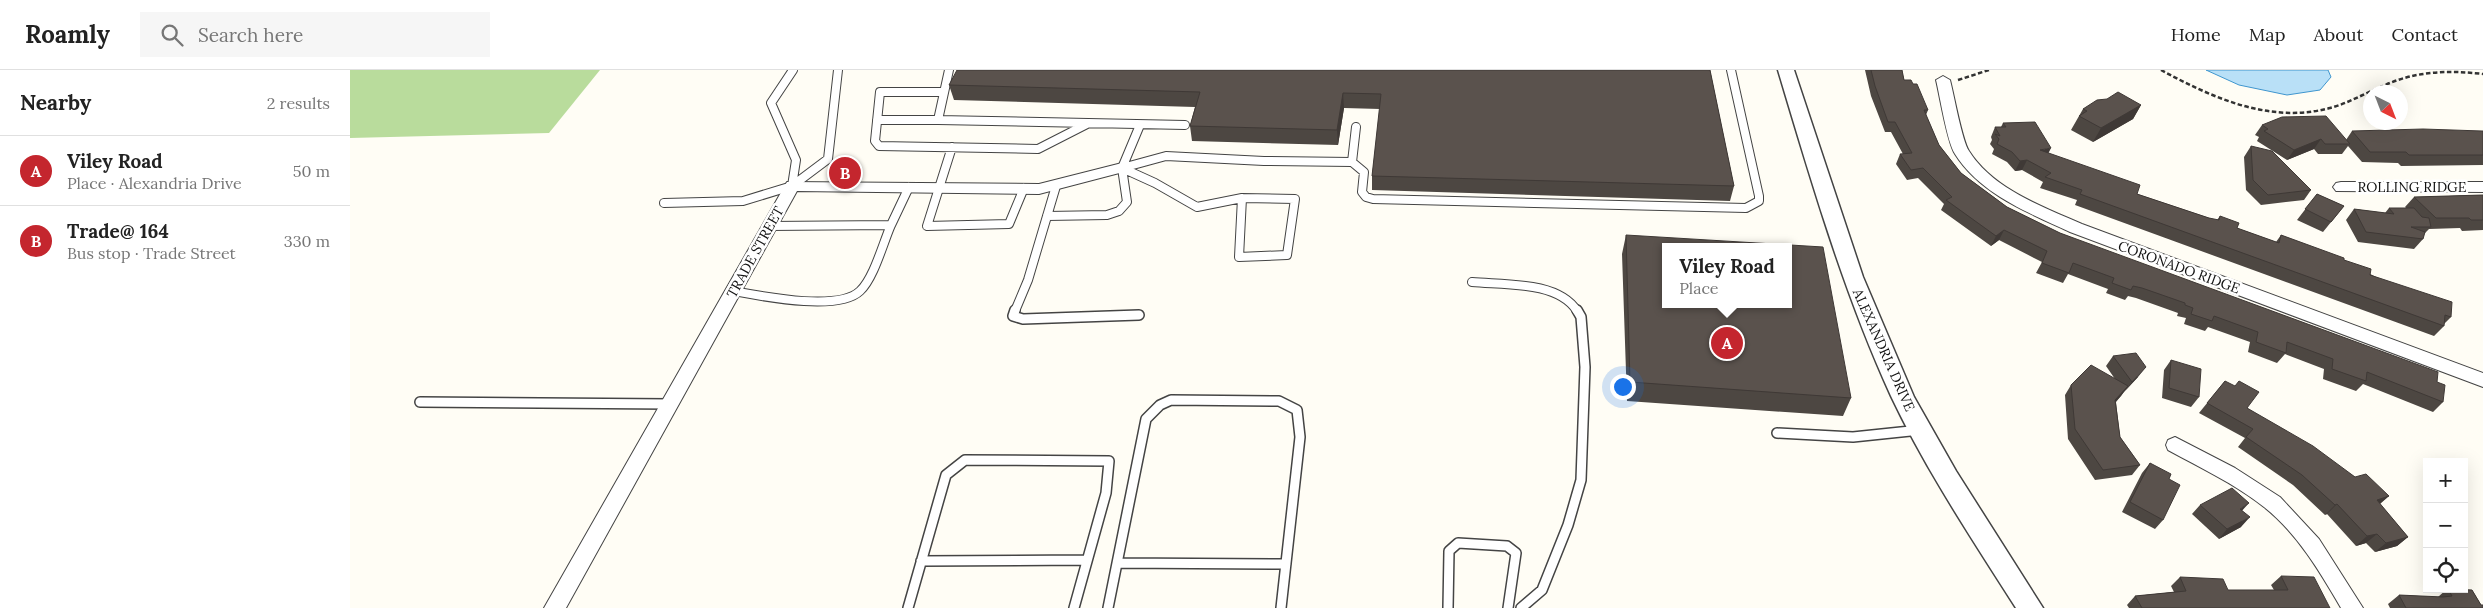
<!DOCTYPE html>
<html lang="en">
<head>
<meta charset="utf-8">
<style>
  :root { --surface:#fff; --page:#f6f6f6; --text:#222; --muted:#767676; --line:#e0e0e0; --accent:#c4262e }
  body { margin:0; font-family:Lora,serif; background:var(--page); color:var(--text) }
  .controls { position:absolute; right:15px; bottom:15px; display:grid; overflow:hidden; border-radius:0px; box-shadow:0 5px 20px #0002 }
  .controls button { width:45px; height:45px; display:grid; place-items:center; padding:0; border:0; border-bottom:1px solid var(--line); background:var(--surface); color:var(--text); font:25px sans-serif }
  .compass { position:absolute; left:2013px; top:15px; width:45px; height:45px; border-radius:50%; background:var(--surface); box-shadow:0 5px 20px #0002; rotate:138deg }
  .you { position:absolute; left:1272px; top:316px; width:18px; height:18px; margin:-12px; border:4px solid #fff; border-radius:50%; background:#1a73e8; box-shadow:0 0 0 8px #1a73e833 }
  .badge { display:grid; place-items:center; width:32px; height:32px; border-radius:50%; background:var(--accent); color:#fff; font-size:16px; font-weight:700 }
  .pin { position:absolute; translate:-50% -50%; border:2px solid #fff; box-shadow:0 1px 5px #0006 }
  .popup { position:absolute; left:1312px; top:173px; width:130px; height:65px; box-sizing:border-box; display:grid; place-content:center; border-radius:0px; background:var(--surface); filter:drop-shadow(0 1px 4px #0005); font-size:16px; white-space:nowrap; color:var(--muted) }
  .popup b { font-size:19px; color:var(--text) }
  .popup::after { content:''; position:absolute; left:50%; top:100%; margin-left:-10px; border:10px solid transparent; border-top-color:var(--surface) }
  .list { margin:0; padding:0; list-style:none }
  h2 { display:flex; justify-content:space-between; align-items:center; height:65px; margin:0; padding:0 20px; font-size:21px }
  h2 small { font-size:16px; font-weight:400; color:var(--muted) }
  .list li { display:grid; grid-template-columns:32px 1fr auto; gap:15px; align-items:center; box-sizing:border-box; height:70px; padding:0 20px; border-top:1px solid var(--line) }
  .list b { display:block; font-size:19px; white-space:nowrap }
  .list p { margin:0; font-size:16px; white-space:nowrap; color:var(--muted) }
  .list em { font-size:16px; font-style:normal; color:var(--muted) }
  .icon { flex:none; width:28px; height:28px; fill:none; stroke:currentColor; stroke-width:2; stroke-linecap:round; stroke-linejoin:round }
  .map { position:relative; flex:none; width:2133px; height:538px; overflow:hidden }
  header { display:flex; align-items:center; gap:30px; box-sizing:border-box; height:70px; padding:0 25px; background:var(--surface); border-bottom:1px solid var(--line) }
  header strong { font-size:24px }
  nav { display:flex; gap:28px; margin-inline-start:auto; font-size:18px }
  .search { width:350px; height:45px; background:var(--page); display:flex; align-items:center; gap:12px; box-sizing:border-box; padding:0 18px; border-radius:0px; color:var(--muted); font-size:19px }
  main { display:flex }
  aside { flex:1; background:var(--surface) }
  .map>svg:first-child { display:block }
  .forest { fill:#b9dc9c }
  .water { fill:#b9e0f7; stroke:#3f96cf }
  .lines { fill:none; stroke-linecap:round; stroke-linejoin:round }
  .service-far1-casing { stroke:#444; stroke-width:10 }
  .service-casing { stroke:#444; stroke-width:12 }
  .minor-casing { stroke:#444; stroke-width:2 }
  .tertiary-casing { stroke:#444; stroke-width:3 }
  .path { stroke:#333; stroke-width:2.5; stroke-dasharray:4.5 2.5; stroke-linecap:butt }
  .service-far1 { stroke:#fff; stroke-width:8 }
  .service { stroke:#fff; stroke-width:9 }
  .minor { fill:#fff; fill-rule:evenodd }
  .tertiary { fill:#fff; fill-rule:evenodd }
  .wall { fill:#4d4742 }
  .shaded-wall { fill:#3f3936 }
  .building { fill:#5a524d; stroke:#3f3936; fill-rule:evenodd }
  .labels { text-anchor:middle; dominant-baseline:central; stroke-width:5; stroke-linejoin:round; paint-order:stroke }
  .street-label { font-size:14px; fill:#111; stroke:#fff }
</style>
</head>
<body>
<header>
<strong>Roamly</strong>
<div class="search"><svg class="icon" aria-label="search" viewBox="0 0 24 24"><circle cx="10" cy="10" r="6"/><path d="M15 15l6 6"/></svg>Search here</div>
<nav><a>Home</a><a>Map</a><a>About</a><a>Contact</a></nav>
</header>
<main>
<aside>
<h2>Nearby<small>2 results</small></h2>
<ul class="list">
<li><span class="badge">A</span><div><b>Viley Road</b><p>Place · Alexandria Drive</p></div><em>50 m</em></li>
<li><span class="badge">B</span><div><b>Trade@ 164</b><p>Bus stop · Trade Street</p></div><em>330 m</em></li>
</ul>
</aside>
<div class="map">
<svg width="2133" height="538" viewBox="0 0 2133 538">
  <rect width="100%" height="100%" fill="#fffdf5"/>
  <path class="forest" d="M0,0H250L199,63L0,68Z"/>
  <path class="water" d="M1856,0H1978L1981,7L1970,20L1937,25L1889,15Z"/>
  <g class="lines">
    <g class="service-far1-casing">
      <path id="service-far1" d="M599,0L588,50L835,55
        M593,22H530L525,71L529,76L688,79L737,54
        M527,50H588
        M602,77L577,156L659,154L674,118
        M1002,92L1014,102L1012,122L1016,127L1023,129L1396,138L1409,131V126L1381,0
        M772,98L805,113L847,137L892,128
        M772,98L816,86L914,91L1002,92L1006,57
        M442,116L446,90L421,33L443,0
        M892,128L945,129L937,185L889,187Z
        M314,133L393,131L442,116L478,89L488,0
        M697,146L757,145L769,141L777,132L772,98L790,55
        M419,156L541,155L559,117
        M1122,212C1154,215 1208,211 1227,241
        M383,221C411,226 488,242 510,221C524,208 533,173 541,155
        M665,241L678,210L706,116"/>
    </g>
    <g class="service-casing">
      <path id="service" d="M665,240L663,246L673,249L789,245
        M70,332L320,334
        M1427,363L1503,367L1570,360
        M571,491L737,490
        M767,493L936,494
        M558,538L596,405L615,390L759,391L756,423L724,538
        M758,538L796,349L810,335L821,330L929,331L947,340L950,367L931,538
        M1098,538L1099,481L1108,473L1157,476L1166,483L1158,538
        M1171,538L1192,520L1218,455L1231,410L1235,297L1231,247L1227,240"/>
    </g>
    <g class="minor-casing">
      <path id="minor" d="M1593,6L1600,10C1604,25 1612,71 1619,81C1643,119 1693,137 1732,154L2133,303V317L1720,162C1679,143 1630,124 1605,84C1597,72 1590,26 1586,10Z
        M772,93L777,95L780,98L777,101L689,124L447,121L216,538H194L437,112L689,114Z
        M1991,112H2133V122L1986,121L1983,117L1986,113Z
        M1825,367L1885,398L1930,427L1969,469L2013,538H1991C1970,502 1947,463 1914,437C1885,414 1851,398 1818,380L1816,375L1818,370Z"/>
    </g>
    <g class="tertiary-casing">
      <path id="tertiary" d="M1428,0H1444L1513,207L1564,327L1606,401L1693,538H1666C1622,469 1576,400 1541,326C1493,221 1461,110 1428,0Z"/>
    </g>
    <path class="path" d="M1811,0C1863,28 1920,54 1980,38C1999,33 2015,23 2033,16C2065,1 2098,0 2133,4
      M1608,10L1639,0"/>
    <use href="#service-far1" class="service-far1"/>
    <use href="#service" class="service"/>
    <use href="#minor" class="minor"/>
    <use href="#tertiary" class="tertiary"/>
  </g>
  <path class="wall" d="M1360,0L1384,116L1380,131L1022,120V106L1030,39L994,38L988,75L842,71L840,56L845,37L604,30L599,15Z
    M1515,0H1552L1554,10L1563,14L1578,40L1576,45L1589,75L1611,103L1657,137L1710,163L2087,312L2093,332L2083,342L2013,314L2006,321L1973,309L1974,299L1935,284L1927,293L1898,282L1900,272L1858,257L1855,261L1834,254L1836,248L1827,246L1828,243L1786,228L1778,226L1775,230L1756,223L1758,219L1718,204L1713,213L1686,203L1692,192L1649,170L1641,176L1591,140L1594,134L1568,108L1557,110L1546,94L1550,84H1553L1541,62H1535L1521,26Z
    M1791,35L1783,49L1743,72L1721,60L1733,39Z
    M1653,53L1698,83L1787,124L1859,148L1867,150L1870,146L1887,158L1926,172L1931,165L1994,190L2101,247L2094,254V256L2084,266L1725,135L1727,130L1690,118L1693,112L1672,100L1665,101L1657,92L1642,84L1644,79L1640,74L1642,70L1641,67L1645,57H1651Z
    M1912,55L1996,70L2002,61H2133V95L2051,96L2048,93L2012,92L1998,76L1992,84H1968L1964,79L1937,90L1907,71L1909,67L1905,65Z
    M1901,76L1961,120L1954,130L1911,135L1896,120L1894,87Z
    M1967,124L1994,136L1973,162L1947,150Z
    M2133,125V160L2112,161L2110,158L2079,159L2074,164L2073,169L2064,179L2008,172L1996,150L2004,139L2035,143L2039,138H2056L2055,137L2064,127Z
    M1276,165L1501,328L1493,346L1277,331L1272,184Z
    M1763,286L1788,307L1774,322L1766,332L1770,367L1790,395L1782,405L1745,410L1718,369L1715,325L1721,315L1765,309L1756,296Z
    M1821,290L1849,327L1841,337L1812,328L1814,300Z
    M1875,311L1897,338L2005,407L2039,426L2030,434L2058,467L2047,476L2025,482L2016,473L2006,476L1977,444L1975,445L1943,415L1888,377L1895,368L1849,343Z
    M1800,393L1819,409L1813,450L1805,459L1772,442L1792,403Z
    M1850,435L1893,441L1891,457L1869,469L1842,444Z
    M1931,506L1980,538H1779L1777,535L1785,526L1824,522L1821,516L1830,507L1878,520H1924L1921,515Z
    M2097,519L2122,520L2133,538H2040L2038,534L2049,525L2088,527Z"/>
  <path class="shaded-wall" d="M993,23L994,38L988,75L987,60Z
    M1791,35L1783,49L1743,72L1751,58Z
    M1971,69L1964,79L1937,90L1944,80Z
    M1701,78L1696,88L1690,80Z
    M1677,90L1672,100L1665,101L1670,91Z
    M1654,160L1649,170L1641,176L1646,166Z
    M1796,297L1788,307L1774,322L1782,312Z
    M1778,316L1771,326L1758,340L1765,330Z
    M2039,426L2028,435L2027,430Z
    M1899,433L1890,443V439Z
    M1987,434L1977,444L1975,445L1985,435Z
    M1900,447L1891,457L1869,469L1877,459Z
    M2027,464L2016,473L2006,476L2017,466Z
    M2058,467L2047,476L2025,482L2036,473Z"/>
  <path class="building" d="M607,0H1360L1384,116L1022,106L1031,24L993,23L987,60L840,56L850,22L599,15Z
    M1521,0H1552L1554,10H1561L1563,14H1567L1578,40H1574L1589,75L1611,103L1657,137L1710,163L2088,302L2087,312L2095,315L2093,332L2017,302L2016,311L1982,299L1983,289L1937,272L1936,283L1906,272L1908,262L1864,246L1862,251L1841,244L1843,238L1835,235V233L1792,218L1783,216L1781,220L1762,213L1764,208L1723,193L1719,203L1692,193L1697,181L1654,160L1646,166L1596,130L1602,127L1573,98L1561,100L1550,84L1562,83L1545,52H1538L1525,16Z
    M1768,22L1791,35L1751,58L1729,46L1737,41L1733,39L1747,30L1757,29Z
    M1976,46L2000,74H1975L1971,69L1944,80L1914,61L1918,59L1912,55L1932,47Z
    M1685,52L1701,78L1690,80L1790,115L1787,124L1859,148L1869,150L1870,146L1889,153L1887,158L1929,173L1931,165L1994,188V190L2021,199L2020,205L2102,232L2101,247L2095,245L2094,256L1730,124L1732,120L1695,107L1701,103L1677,90L1670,91L1662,82L1647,74L1649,69L1645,64L1650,66L1645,57H1656L1653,53Z
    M2073,59L2132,61H2133V85H2059L2056,82H2020L2002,61Z
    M1901,76L1922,81L1961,120L1918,125L1903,110Z
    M1967,124L1994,136L1981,152L1955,139Z
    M2133,125V150H2121L2119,148H2086L2064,127Z
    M2039,138H2064L2072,147L2079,148L2081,157H2061L2075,162L2073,169L2016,162L2004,139L2044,144Z
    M1276,165L1473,177L1501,328L1280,312ZM1316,177H1438V234H1316Z
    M1786,283L1796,297L1782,312L1763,286Z
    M1821,290L1851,299L1849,327L1819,318Z
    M1741,295L1778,316L1765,330L1770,367L1790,395L1753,400L1725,359L1721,315Z
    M1875,311L1885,316L1889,311L1909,322L1897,338L1963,376L2005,407L2016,404L2039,426L2027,430L2058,467L2036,473L2027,464L2017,466L1987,434L1985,435L1952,405L1896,367L1903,359L1857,333Z
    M1800,393L1821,404L1819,409L1830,415L1813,450L1780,432Z
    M1882,418L1899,433L1890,439L1900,447L1877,459L1850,435Z
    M1931,506L1964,507L1980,538H1792L1785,526L1836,521L1830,507L1873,509L1878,520H1938Z
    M2098,519L2122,520L2131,535H2133V538H2056L2049,525L2093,527L2102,526Z"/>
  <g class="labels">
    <g class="street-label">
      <text x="2062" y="117">ROLLING RIDGE</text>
      <text transform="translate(405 182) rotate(-61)">TRADE STREET</text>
      <text transform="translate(1829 197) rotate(20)">CORONADO RIDGE</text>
      <text transform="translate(1534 280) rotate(66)">ALEXANDRIA DRIVE</text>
    </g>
  </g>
</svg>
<div class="controls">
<button>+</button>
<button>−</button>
<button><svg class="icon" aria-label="locate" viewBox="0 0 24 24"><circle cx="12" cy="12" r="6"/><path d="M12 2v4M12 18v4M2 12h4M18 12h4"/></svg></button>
</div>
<svg class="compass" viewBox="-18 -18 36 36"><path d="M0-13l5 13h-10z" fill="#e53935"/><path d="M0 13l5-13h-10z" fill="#767676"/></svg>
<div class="you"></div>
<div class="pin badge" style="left:1377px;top:273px">A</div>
<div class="popup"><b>Viley Road</b>Place</div>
<div class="pin badge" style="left:495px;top:103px">B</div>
</div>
</main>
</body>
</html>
